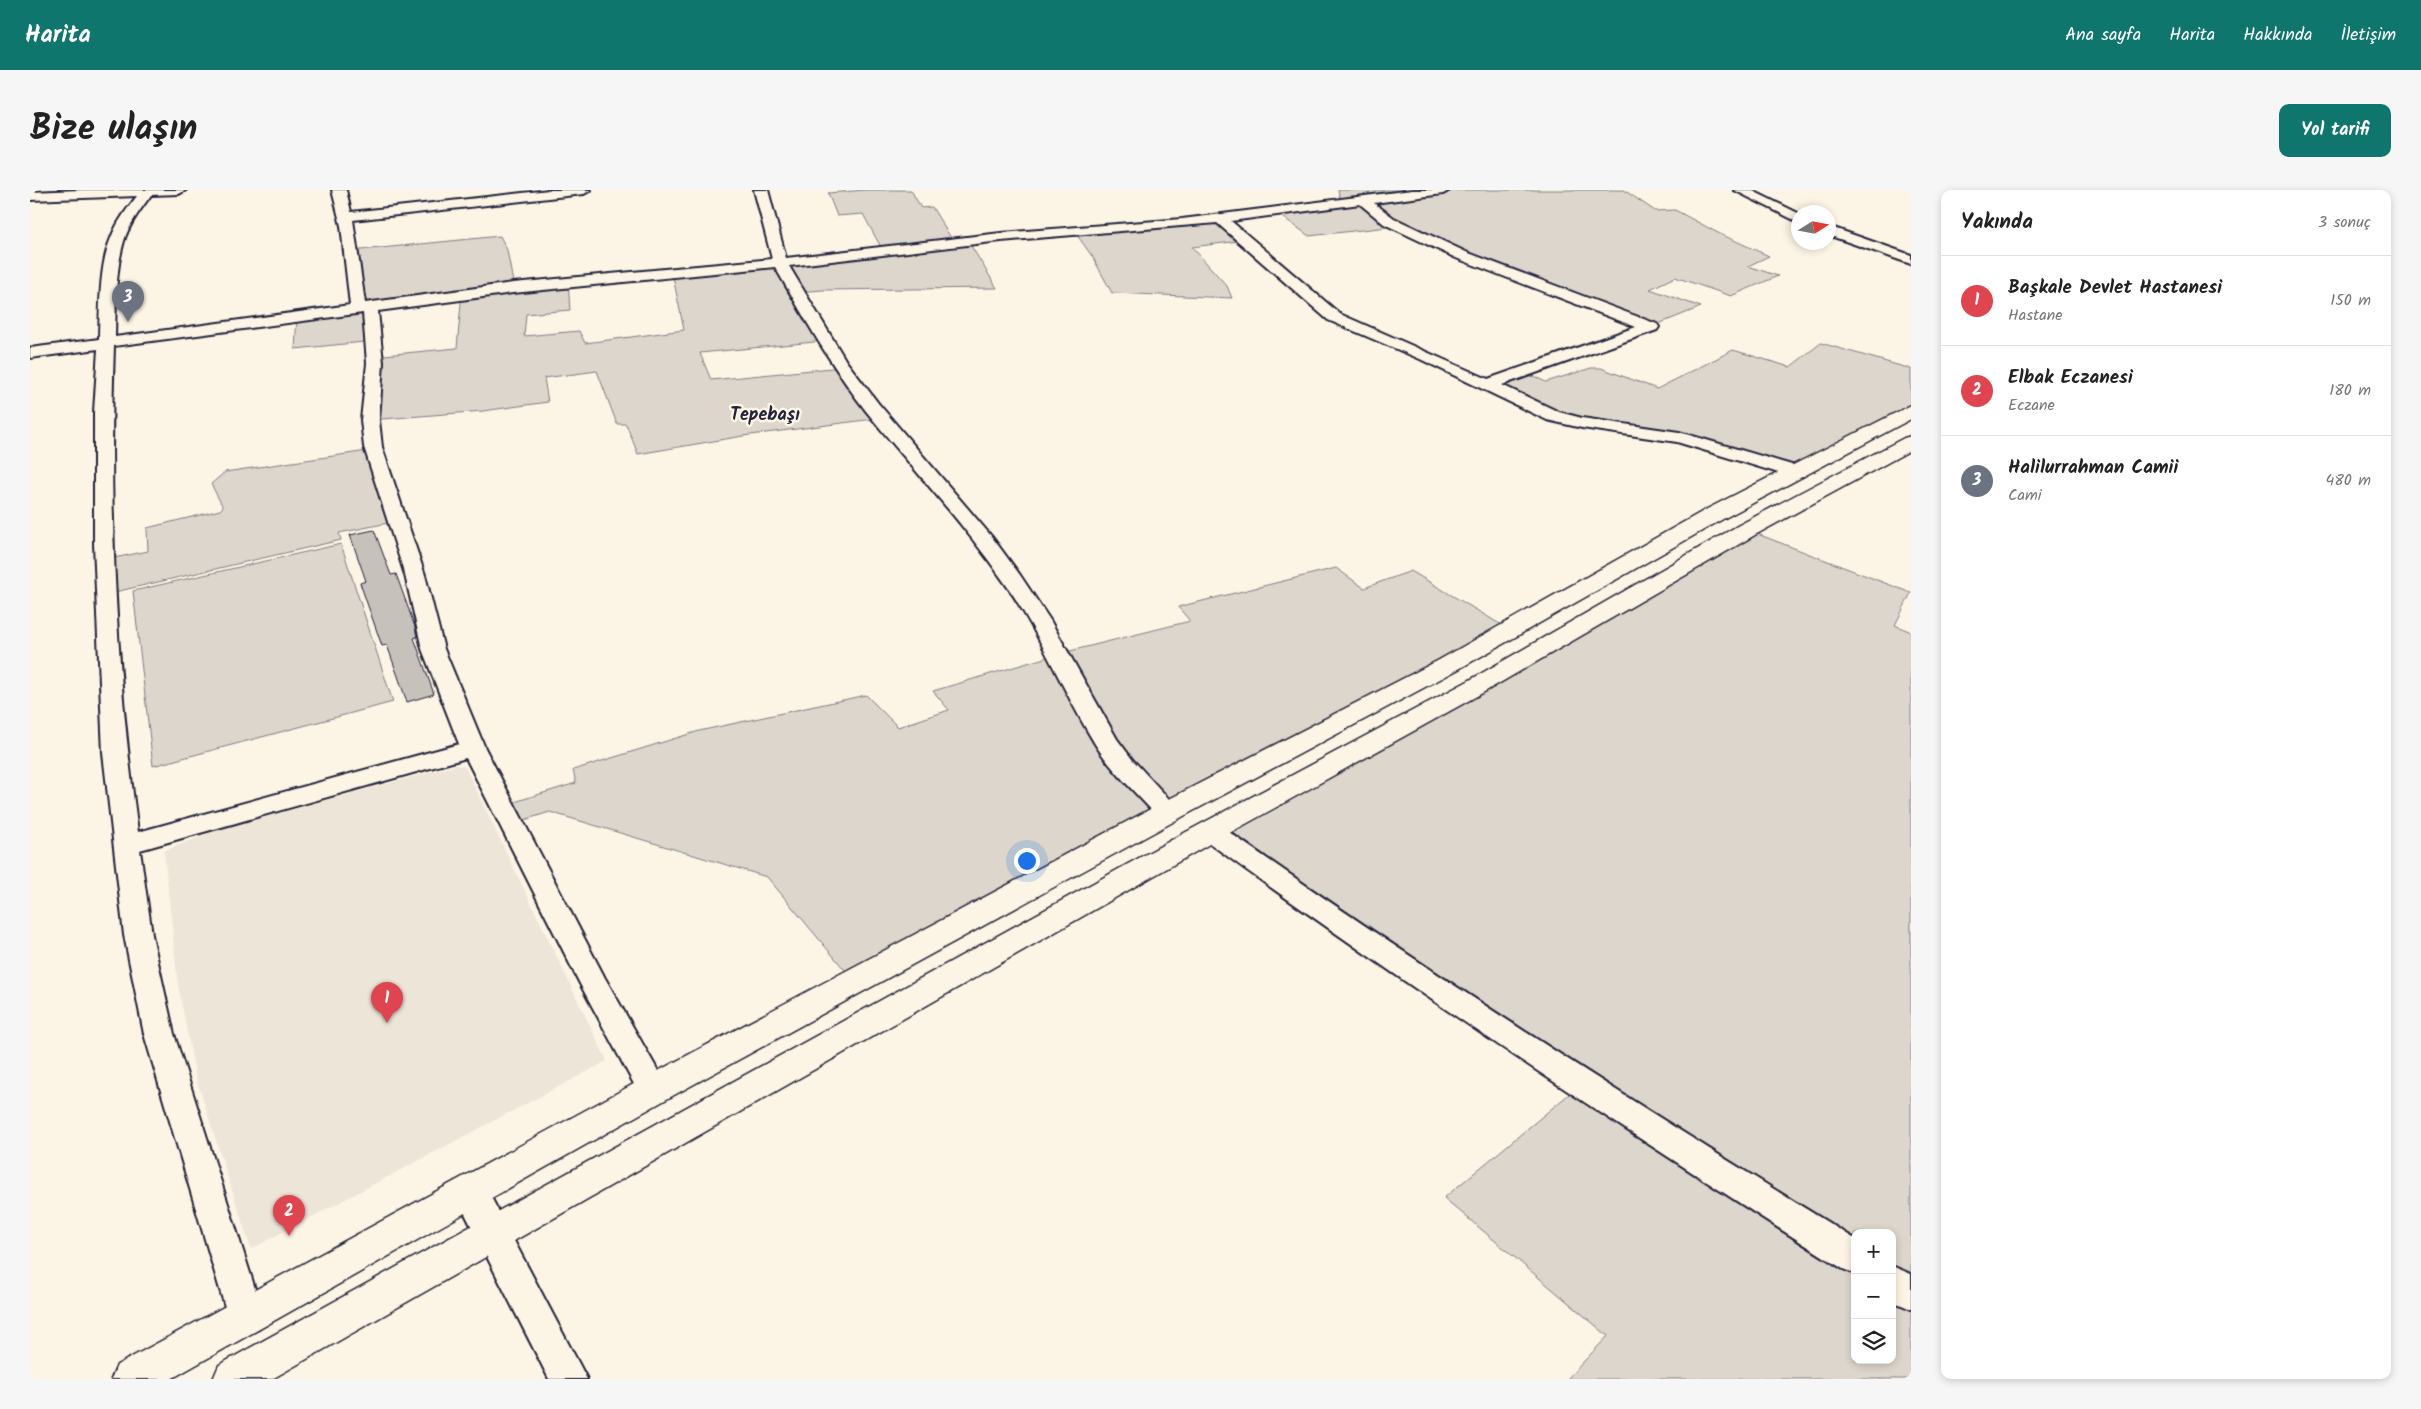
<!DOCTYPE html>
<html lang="tr">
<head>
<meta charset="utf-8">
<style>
  :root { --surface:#fff; --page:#f6f6f6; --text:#222; --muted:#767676; --line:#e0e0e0; --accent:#0f766e }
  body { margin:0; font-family:Kalam,sans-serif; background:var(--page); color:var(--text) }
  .controls { position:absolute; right:15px; bottom:15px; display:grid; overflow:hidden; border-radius:10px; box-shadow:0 2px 8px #0003 }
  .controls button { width:45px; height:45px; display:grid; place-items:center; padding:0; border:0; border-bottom:1px solid var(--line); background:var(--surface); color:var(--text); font:25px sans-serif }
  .compass { position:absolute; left:1761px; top:15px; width:45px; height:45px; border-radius:50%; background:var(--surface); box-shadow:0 2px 8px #0003; rotate:79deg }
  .you { position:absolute; left:996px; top:670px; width:18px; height:18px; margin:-12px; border:4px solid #fff; border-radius:50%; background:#1a73e8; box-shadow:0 0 0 8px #1a73e833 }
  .badge { display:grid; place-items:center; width:32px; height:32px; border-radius:50%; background:var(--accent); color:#fff; font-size:16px; font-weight:700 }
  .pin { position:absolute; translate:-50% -41px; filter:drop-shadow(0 1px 2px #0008) }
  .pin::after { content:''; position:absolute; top:26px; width:18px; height:15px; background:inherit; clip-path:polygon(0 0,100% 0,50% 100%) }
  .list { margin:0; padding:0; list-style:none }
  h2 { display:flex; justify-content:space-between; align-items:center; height:65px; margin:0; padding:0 20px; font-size:21px }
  h2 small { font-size:16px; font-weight:400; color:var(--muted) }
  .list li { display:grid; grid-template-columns:32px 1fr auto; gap:15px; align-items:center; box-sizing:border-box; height:90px; padding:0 20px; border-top:1px solid var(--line) }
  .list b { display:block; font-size:19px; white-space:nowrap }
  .list p { margin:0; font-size:16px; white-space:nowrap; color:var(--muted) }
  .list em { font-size:16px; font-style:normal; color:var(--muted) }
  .icon { flex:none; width:28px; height:28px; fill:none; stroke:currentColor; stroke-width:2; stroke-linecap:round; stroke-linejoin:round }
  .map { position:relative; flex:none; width:1881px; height:1189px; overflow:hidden; border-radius:10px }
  header { display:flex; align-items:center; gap:30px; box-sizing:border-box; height:70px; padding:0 25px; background:var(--accent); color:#fff }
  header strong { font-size:24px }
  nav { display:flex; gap:28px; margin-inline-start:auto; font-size:18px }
  .intro { display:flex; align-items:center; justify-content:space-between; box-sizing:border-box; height:120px; padding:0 30px }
  h1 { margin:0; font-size:35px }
  .button { padding:12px 22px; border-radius:10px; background:var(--accent); color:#fff; font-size:18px; font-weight:700 }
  main { display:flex; gap:30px; padding:0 30px }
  aside { flex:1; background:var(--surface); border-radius:10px; box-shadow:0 2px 8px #0003 }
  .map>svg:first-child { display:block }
  .built { fill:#ece5d8 }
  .green { fill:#dcd6cc; stroke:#7f7c84; fill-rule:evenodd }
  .building { fill:#c6c1bb; stroke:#22223b }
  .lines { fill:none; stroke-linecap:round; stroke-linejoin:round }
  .minor-casing { stroke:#22223b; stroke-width:4 }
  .secondary-casing { stroke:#22223b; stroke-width:3 }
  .minor { fill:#fcf5e5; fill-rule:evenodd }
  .secondary { fill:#fcf5e5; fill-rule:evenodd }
  .labels { text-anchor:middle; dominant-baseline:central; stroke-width:5; stroke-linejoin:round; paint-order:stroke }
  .far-district-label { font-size:18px; font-weight:bold; fill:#22223b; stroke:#fcf5e5 }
</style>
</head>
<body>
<header>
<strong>Harita</strong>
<nav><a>Ana sayfa</a><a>Harita</a><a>Hakkında</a><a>İletişim</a></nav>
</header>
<div class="intro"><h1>Bize ulaşın</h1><a class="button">Yol tarifi</a></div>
<main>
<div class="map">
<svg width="1881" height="1189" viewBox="0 0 1881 1189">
  <rect width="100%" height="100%" fill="#fcf5e5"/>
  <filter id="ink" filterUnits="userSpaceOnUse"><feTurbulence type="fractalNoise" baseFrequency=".02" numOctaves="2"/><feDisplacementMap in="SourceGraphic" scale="10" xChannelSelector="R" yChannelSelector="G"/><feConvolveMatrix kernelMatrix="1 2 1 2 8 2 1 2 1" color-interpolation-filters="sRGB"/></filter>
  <g filter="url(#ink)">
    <path class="built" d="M426,575L435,577L577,871L221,1059L166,888L148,795L134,661L194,638Z"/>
    <path class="green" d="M836,0H881L891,18L902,17L924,53L938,51L967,98L792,100L767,102L795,151L670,163L681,190L812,177L851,228L713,246L608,264L596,234H587L567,181L514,188L518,212L453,221L340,230L344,166L427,158L431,113L430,105L340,116L344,151L265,159L267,126L328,118L321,61L470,46L477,60L484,98L538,92L540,120L496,124L494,146L549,141L555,153L654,140L642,82L853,61L833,24L807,26L798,3Z
      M1308,0H1594L1625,21L1645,20L1688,43L1739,66L1718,76L1748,86L1701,106L1645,87L1620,99L1671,117L1621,137L1367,36L1279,46L1246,22L1311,14Z
      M1191,29L1217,50L1162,57L1197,96L1202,108L1082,103L1062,66L1044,41Z
      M1791,153L1881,179V221L1765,282L1702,262L1552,233L1457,195L1495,182L1516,192L1561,178H1571L1627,199L1703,160L1760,177Z
      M344,260L368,331L309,343L311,350L76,404L74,370L118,361L117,338L190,320L193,317L181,294L195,282Z
      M1717,340L1881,403L1865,435L1881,442V1189H1537L1578,1146L1414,1008L1550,895L1180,641ZM1825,1043H1862V1170H1825Z
      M311,354L363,512L123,576L103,401Z
      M1306,378L1334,398L1381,381L1480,440L824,791L737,687L520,622L481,634L471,616L546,593L543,580L669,541L836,505L868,537L919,520L903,501L1028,464L1160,431L1148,417Z"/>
    <path class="building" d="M344,340L361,385L366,384L385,437L387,447L384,448L404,504L377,512L357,455L352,456L330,393L336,391L320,345Z"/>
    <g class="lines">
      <g class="minor-casing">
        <path id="minor" d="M51,0H156L149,4L121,5C111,19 99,34 94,51C85,81 86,116 85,147L320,115L311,36L302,0H316L321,22L519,0H561L554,4L323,30L335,113L483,93L742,69L724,0H738L756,68L971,43L1152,29L1382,0H1420L1413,4L1344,13L1364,28L1436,62L1627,134L1629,137L1627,140L1472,195L1529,222L1552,228L1649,242L1772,278L1774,282L1772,286L1765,288L1647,252L1552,238L1517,230L1390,169L1298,130L1187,33L971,51L759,76L816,171L848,213L962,347L990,385L1020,430L1087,549L1102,569L1151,622L1147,628L1138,631L1129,628C1107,604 1082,581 1065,554C1032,500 1009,440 972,389C931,330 881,277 836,221C801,176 774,127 745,77L483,103L348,121L353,173L349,230L352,257L395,385L414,459L455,558L575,788L639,900L634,909L623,913L612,909L549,792L436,568L110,660L122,745L144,844L234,1127L229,1139L216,1144L203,1139L198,1127L114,844L94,745L73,563L64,354V222L68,159L0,168V158L69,149C70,119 69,76 81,48C87,32 97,19 107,6L0,10V2ZM1330,14L1354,34L1426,68L1606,137L1458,189L1310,124L1201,31ZM333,123L337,173L331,230L334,257L375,385L392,459L429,554L108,642C86,482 78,318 84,156Z
          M1704,0H1721L1768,23V32Z
          M1798,36L1881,65V74L1798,45Z
          M1180,632L1189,635C1396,781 1609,917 1825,1049V1084L1813,1079C1595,941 1379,799 1171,647L1167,641L1171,635Z
          M441,988L453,992L557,1189H519L424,1002L429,992Z
          M1862,1076L1881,1084V1119L1862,1111Z"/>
      </g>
      <g class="secondary-casing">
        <path id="secondary" d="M1881,215V229L1693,329L1427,480L1163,621L635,910L141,1189H81L87,1175L611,890L1143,607L1409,470L1677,319Z
          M1881,246V260L1725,345L1456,501L1176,656L242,1189H183L189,1175L1156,642L1438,491L1709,335L1874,248Z"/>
      </g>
      <use href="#minor" class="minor"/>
      <use href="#secondary" class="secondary"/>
    </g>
  </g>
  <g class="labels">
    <g class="far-district-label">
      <text x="735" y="225">Tepebaşı</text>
    </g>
  </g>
</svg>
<div class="controls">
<button>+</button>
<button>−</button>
<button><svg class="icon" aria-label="layers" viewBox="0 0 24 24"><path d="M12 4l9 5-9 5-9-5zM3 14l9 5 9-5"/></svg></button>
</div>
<svg class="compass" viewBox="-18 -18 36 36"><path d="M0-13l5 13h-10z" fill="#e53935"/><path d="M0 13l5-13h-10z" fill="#767676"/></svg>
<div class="you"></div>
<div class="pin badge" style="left:357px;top:833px;background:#e0444e">1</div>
<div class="pin badge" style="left:259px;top:1046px;background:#e0444e">2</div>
<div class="pin badge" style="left:98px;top:132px;background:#6b7280">3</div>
</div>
<aside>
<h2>Yakında<small>3 sonuç</small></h2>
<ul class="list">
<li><span class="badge" style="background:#e0444e">1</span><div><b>Başkale Devlet Hastanesi</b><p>Hastane</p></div><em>150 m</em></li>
<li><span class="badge" style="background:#e0444e">2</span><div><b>Elbak Eczanesi</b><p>Eczane</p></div><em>180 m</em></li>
<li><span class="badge" style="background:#6b7280">3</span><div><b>Halilurrahman Camii</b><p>Cami</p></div><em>480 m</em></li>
</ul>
</aside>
</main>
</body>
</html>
